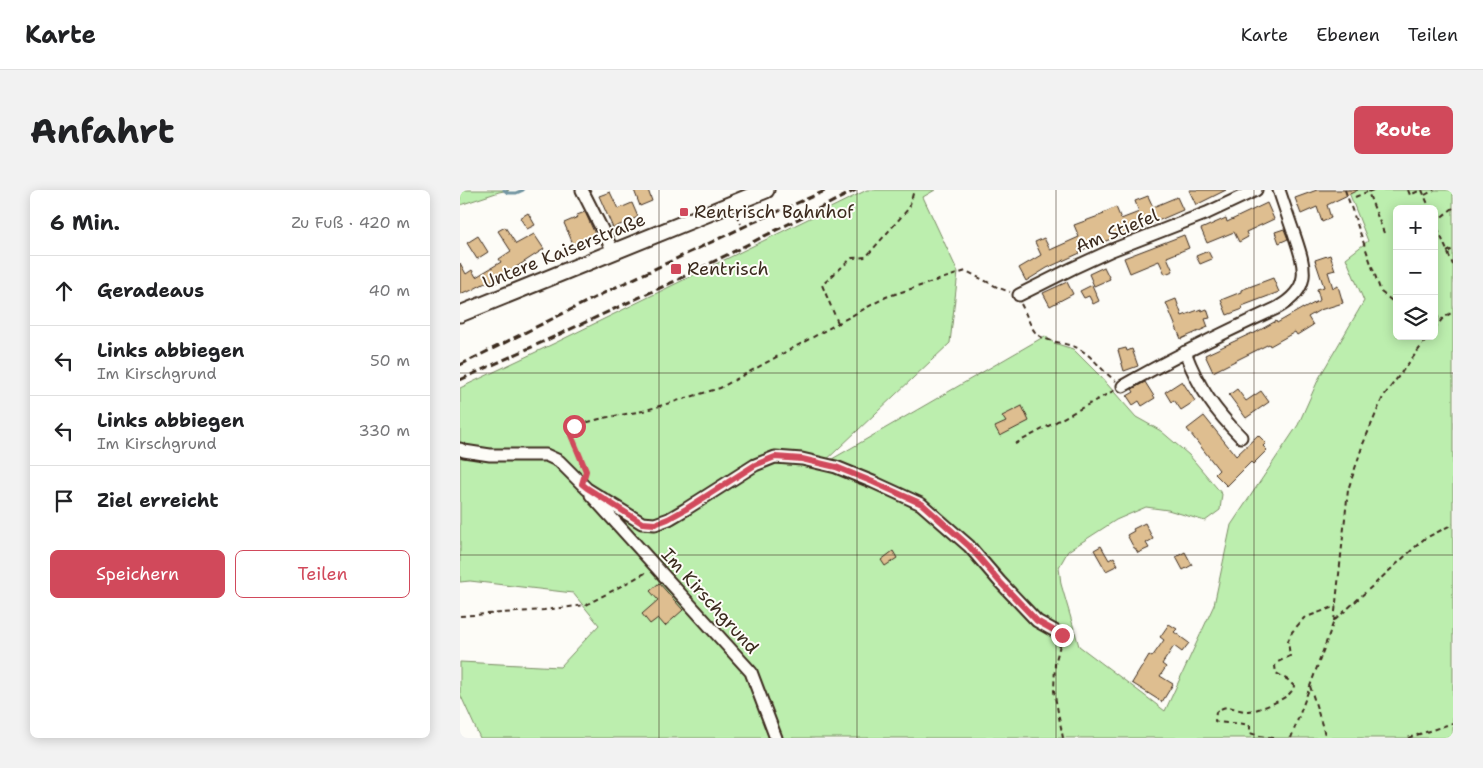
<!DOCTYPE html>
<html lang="de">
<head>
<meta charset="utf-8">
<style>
  :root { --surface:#fff; --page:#f2f2f2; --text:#202124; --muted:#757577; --line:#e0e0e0; --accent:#d1495b }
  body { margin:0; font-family:"Shantell Sans",sans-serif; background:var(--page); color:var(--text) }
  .controls { position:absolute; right:15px; top:15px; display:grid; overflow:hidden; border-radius:8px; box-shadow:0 2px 12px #0003 }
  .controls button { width:45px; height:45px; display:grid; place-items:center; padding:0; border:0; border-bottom:1px solid var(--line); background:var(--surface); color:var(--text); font:25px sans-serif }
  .stop { position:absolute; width:15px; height:15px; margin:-11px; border:4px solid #d1495b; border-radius:50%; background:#fff }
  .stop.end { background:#d1495b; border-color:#fff; box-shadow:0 1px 5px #0008 }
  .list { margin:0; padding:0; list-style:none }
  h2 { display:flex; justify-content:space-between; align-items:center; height:65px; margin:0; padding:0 20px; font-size:21px }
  h2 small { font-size:16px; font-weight:400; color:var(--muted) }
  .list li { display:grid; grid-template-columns:32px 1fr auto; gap:15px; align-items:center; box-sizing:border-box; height:70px; padding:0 20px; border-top:1px solid var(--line) }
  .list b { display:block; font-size:19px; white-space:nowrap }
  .list p { margin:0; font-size:16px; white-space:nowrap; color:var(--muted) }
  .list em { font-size:16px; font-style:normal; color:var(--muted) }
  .actions { display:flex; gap:10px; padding:15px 20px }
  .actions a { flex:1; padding:11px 0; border:1px solid var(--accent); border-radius:8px; text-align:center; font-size:18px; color:var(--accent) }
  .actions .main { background:var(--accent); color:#fff }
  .icon { flex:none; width:28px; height:28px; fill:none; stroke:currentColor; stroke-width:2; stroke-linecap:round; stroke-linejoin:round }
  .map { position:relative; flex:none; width:993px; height:548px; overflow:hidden; border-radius:8px }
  header { display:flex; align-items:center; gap:30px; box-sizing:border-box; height:70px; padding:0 25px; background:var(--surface); border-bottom:1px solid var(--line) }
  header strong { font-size:24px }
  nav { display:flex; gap:28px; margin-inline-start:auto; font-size:18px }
  .intro { display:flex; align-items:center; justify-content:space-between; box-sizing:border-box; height:120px; padding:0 30px }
  h1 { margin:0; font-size:35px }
  .button { padding:12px 22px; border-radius:8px; background:var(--accent); color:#fff; font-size:18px; font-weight:700 }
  main { display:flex; gap:30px; padding:0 30px }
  aside { flex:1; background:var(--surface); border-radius:8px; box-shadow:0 2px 12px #0003 }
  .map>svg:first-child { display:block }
  .green { fill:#bceeae; stroke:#7c8c66; fill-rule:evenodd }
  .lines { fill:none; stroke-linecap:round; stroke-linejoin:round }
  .stream { stroke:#7295a1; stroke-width:3 }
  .building { fill:#debe90; stroke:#3b2a1e }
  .minor-casing { stroke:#3b2a1e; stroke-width:15 }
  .major-casing { stroke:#3b2a1e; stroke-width:19 }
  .path { stroke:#3b2a1e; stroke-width:2; stroke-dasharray:5 4; stroke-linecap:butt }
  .minor { stroke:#fdfcf7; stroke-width:11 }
  .major { stroke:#fdfcf7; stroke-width:15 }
  .rail { stroke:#3b2a1e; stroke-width:3; stroke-dasharray:8 4; stroke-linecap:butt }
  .route { stroke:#d1495b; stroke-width:6 }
  .grid { fill:none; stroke:#3b2a1e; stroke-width:1; stroke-opacity:0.55 }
  .poi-dot { fill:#d1495b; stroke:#fdfcf7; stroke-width:2 }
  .labels { text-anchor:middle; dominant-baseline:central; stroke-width:4; stroke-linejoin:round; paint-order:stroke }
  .poi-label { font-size:18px; fill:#3b2a1e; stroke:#fdfcf7; text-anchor:start }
  .street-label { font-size:18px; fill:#3b2a1e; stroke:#fdfcf7 }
</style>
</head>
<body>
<header>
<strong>Karte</strong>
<nav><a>Karte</a><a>Ebenen</a><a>Teilen</a></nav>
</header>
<div class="intro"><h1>Anfahrt</h1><a class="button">Route</a></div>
<main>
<aside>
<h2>6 Min.<small>Zu Fuß · 420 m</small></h2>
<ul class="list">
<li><svg class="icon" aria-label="ahead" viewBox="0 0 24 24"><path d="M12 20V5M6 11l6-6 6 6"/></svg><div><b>Geradeaus</b></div><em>40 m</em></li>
<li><svg class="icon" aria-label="left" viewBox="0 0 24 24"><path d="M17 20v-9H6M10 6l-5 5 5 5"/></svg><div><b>Links abbiegen</b><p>Im Kirschgrund</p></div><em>50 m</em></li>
<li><svg class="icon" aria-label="left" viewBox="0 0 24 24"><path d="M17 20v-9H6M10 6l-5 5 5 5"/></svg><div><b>Links abbiegen</b><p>Im Kirschgrund</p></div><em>330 m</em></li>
<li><svg class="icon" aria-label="arrive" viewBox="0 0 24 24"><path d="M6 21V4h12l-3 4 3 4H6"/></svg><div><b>Ziel erreicht</b></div></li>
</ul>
<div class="actions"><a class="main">Speichern</a><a>Teilen</a></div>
</aside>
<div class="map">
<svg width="993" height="548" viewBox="0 0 993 548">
  <rect width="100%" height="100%" fill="#fdfcf7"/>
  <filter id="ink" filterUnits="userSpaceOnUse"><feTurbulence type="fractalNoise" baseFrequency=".02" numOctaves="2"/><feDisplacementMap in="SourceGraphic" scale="10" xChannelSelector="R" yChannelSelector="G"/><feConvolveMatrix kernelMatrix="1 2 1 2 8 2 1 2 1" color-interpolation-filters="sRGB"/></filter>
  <g filter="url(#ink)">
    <path class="green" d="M0,0H49L39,2L0,15Z
      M407,0H475L463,7L498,82L490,153L360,276L585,146L594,153L613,159L640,186L676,227L701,241L729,265L762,304L760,320L745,331L708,320L686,317L656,330L608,361L599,377L601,394L619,456L705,521L754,415L771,335L838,235L859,188L904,111L886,68L908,51L888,0H993V548H20L0,504V472L100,477L139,435L113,403L10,391L0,392V198L95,153ZM937,19H974V146H937Z"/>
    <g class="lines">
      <path class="stream" d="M44,0L48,3H56L63,0"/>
    </g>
    <path class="building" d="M174,0H188L192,11L180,16Z
      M729,0H766L736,15Z
      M857,0H898L867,15L871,28L862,32L857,17L841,24L835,8Z
      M150,2L158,19L172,13L178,27L153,38L139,6Z
      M688,6L693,17L717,7L723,20L686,36L619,61L620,63L587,78L566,91L559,78L581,65L575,52L584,48L590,60L619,47L614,35L644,24L643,23L656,17L661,29L679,22L675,11Z
      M807,13L814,29L786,42L788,47L779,52L774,42L747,53L741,39L766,28L767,32Z
      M125,22L136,46L114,56L104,33L118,27L117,25Z
      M68,23L75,35L67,39L60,28Z
      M45,37L56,54L74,44L84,59L47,83L49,85L36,93L34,90L32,92L31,90L8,102L7,101L0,104V73L6,84L12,80L16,87L41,72L39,69L51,61L38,41Z
      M824,39L828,49L819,53L815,42Z
      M724,45L729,58L707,67L713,81L705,84L699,71L670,83L664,68Z
      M18,46L28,62L17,69L7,53Z
      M748,61L752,69L740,74L736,66Z
      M870,65L875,80L868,82L873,98L878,96L883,113L860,120L848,127L853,135L837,145L835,142L810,156L809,154L753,182L745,165L792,143L793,144L816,131L817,133L843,118V119L860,110L857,99L864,97L855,70Z
      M644,77L650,89L634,96L629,84Z
      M813,88L819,102L782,116L783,119L767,125L761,110L781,102V100Z
      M607,92L613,104L590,116L583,103Z
      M632,95L639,111L633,114L629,106L624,108L620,101Z
      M716,109L722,126L741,119L742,121L747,119L750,128L745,129L748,137L721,149L706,113Z
      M666,158L667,161L672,159L678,176L664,181L658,160Z
      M722,191L735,211L721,220L714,210L711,212L705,202Z
      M685,192L695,208L682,216L679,211L673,215L667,206L674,202L672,199Z
      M777,199L786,211L801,201L809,212L786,228L769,205Z
      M562,216L569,231L540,246L535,237L546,232L542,226Z
      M744,226L776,266L798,245L806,253L803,256L807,260L793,274L791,272L767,296L755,284L759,280L727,239Z
      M685,333L693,349L686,353L689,358L678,363L675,358H674L667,345L674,341L673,339Z
      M641,356L649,370L654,367L658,375L646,381L634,360Z
      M433,361L437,368L425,376L421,370Z
      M725,362L732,375L723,380L716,367Z
      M199,393L223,420L205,436L198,428L190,434L182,424L198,410L190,401Z
      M709,434L717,439L714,442L729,453L722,462L714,456L702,474L706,477L700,486L713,494L702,512L672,493L689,465L692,467L704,450L700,447Z"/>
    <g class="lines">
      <g class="minor-casing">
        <path id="minor" d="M122,0L153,61
          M559,105L613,78L652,60L747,23L796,0
          M725,162C738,197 755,221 781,247
          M663,196C713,167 765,142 817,118C853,98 845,77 834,44C829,30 824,15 819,0
          M0,259L4,261L30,265H86L99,271L127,299L182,333L195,334L209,329L226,319L295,275L315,267L342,269L376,277L413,292L461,314L509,356L540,392L577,431L602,445
          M131,305L291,482L316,548"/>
      </g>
      <g class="major-casing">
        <path id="major" d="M0,124L306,0"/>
      </g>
      <path class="path" d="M885,0L921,102L937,115
        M913,0L908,2L924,43
        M948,0L950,5L961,0
        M962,0L970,19
        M965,5L974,0
        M895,7L907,2
        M276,25L281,34
        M974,30L993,75
        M975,32L993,18
        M987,62L993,59
        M561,114C566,123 569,134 575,142C583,153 610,152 621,160C634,168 643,182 656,191
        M974,127L983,128
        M378,133L362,95L392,68L406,67L449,18L454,0
        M974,139L983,128L993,122
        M555,254L655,200
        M126,282L111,245L114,236L143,228L183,221L260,198L426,107L506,81L539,98L550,102
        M0,426L84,420L126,415L187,382
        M874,431L888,300L903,254L923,207L969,146
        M600,455L595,474L594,501L603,548
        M850,496L866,548
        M813,548L800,546L790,543V536C780,531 766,535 755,531L756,522C769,512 772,520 786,521C796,522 824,510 830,503C833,500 833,499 834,496L828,490L816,483L815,476L818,472L830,466L828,451L832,442L844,428L876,416
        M831,548L874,431L964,349L993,334
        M948,548L993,533"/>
      <use href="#minor" class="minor"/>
      <use href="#major" class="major"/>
      <path class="rail" d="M0,175L154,98L292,33L367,0
        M0,190L215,91L396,0"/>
    </g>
  </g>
  <g class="lines" filter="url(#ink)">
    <path class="route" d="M114,236L111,245L126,281L122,294L127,298L182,333L195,334L208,329L226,319L295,275L315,267L342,269L376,277L413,292L462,314L509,356L540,392L577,431L602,445"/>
  </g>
  <path class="grid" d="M199,0V548M397,0V548M596,0V548M794,0V548M0,183H993M0,365H993"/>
  <g class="poi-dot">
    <rect x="219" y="17" width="10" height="10" rx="2.5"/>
    <rect x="210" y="73" width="12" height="12" rx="2.5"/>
  </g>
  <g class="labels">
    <g class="poi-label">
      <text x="234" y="22">Rentrisch Bahnhof</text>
      <text x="227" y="79">Rentrisch</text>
    </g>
    <g class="street-label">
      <text transform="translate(657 41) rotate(-22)">Am Stiefel</text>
      <text transform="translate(104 61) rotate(-22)">Untere Kaiserstraße</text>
      <text transform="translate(250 411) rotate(48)">Im Kirschgrund</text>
    </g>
  </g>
</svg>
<div class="controls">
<button>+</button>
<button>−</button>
<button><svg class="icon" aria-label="layers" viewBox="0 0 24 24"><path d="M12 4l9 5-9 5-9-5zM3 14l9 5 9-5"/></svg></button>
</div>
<div class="stop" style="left:114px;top:236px"></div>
<div class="stop end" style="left:602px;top:445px"></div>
</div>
</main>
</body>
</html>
